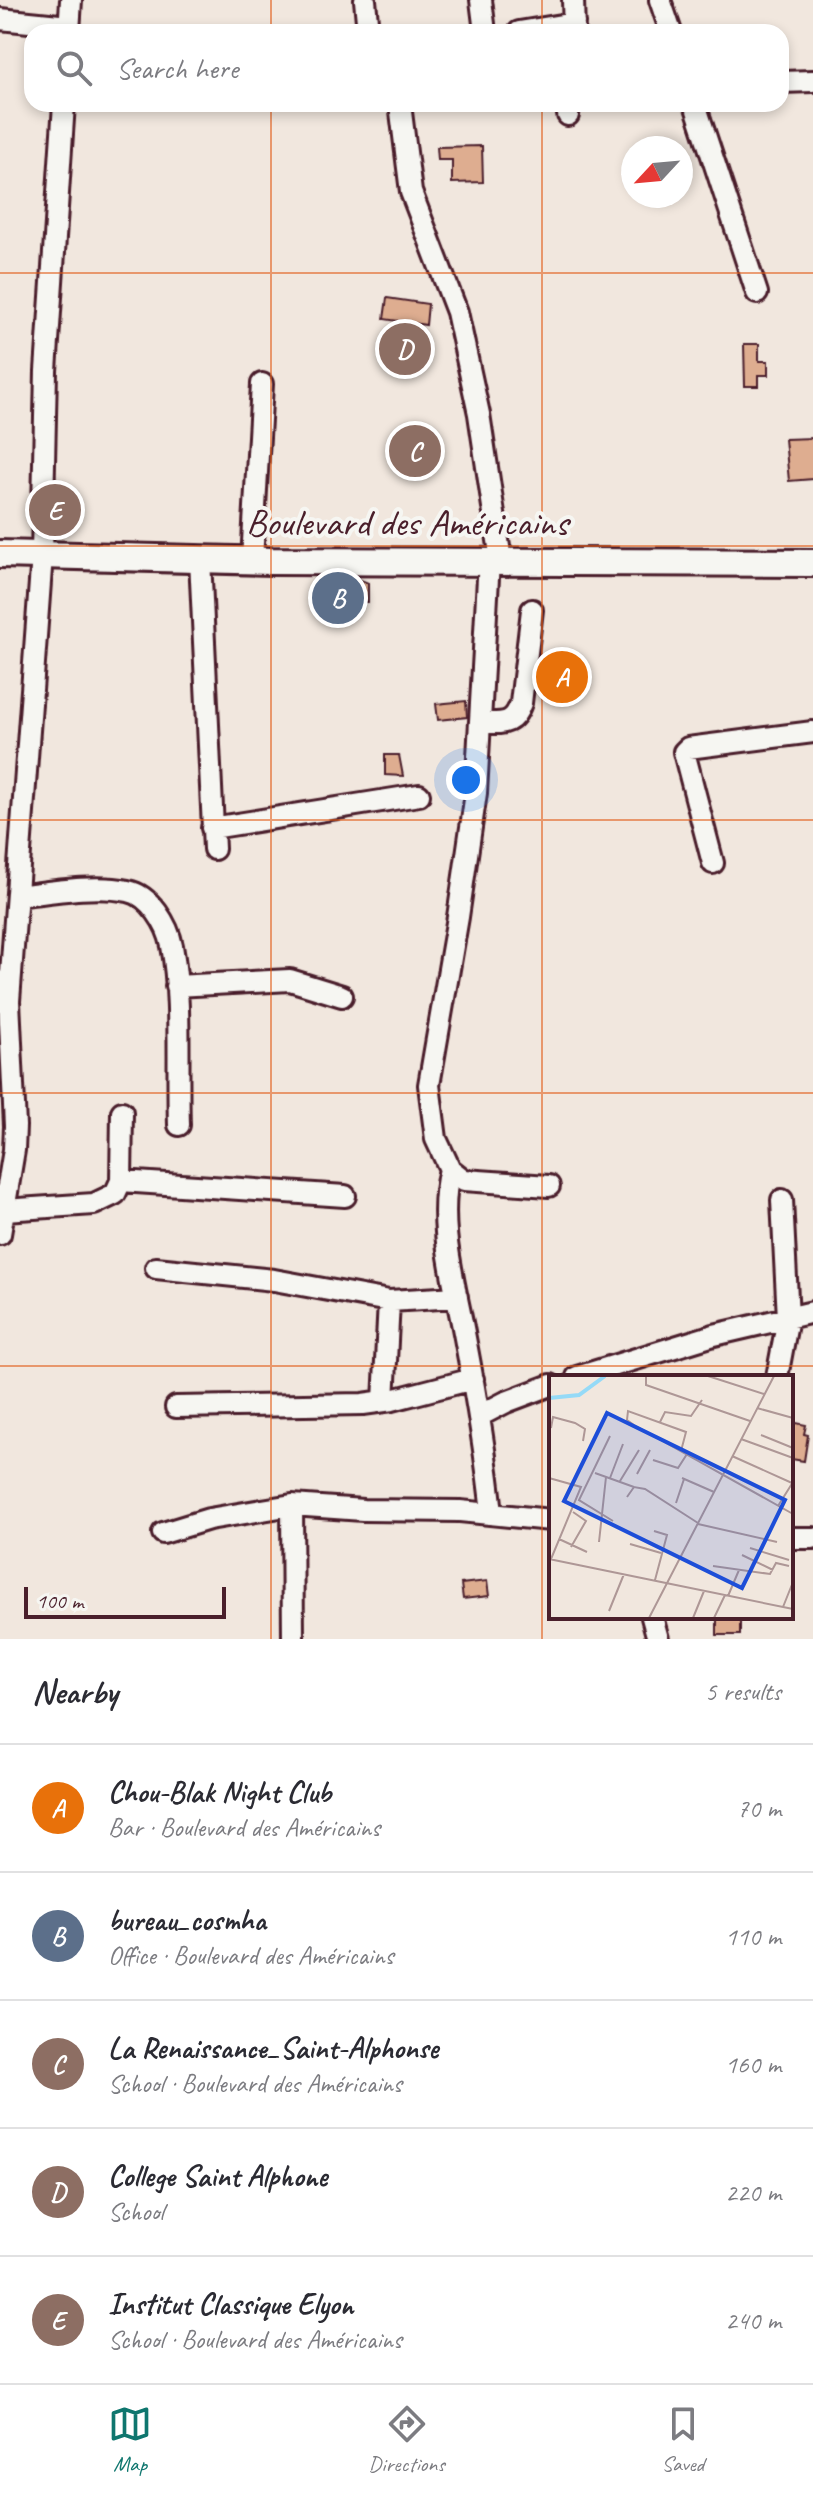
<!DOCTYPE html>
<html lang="en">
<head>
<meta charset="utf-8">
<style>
  :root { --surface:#fff; --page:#f7f7f7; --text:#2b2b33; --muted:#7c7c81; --line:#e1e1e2; --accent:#0f766e }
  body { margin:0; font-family:Caveat,sans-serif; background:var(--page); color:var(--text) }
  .compass { position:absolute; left:621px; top:136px; width:72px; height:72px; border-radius:50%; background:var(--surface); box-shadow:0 4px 12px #0003; rotate:244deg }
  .scale { position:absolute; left:24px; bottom:20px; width:202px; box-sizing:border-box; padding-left:8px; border:4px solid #4a1f2b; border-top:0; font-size:22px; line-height:28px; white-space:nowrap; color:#4a1f2b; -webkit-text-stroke:6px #f6f6f2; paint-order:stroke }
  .you { position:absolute; left:466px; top:780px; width:28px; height:28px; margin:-20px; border:6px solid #fff; border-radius:50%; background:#1a73e8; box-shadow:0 0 0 12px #1a73e833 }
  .badge { display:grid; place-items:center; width:52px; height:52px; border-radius:50%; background:var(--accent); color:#fff; font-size:26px; font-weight:700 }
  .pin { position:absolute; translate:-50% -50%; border:4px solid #fff; box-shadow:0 2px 8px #0006 }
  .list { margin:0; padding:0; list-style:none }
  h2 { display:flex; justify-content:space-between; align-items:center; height:104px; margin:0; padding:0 32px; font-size:34px }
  h2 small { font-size:26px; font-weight:400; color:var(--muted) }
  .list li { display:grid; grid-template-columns:52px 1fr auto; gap:24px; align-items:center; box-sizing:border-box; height:128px; padding:0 32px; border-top:2px solid var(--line) }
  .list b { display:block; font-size:30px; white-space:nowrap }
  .list p { margin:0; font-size:26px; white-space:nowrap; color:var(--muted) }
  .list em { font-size:26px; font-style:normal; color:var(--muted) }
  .icon { flex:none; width:44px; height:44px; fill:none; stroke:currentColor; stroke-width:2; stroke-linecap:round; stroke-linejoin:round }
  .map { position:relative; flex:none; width:813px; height:1639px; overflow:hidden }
  .search { position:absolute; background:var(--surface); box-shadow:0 4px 12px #0003; left:24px; right:24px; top:24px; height:88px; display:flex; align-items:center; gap:20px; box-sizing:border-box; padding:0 28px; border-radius:24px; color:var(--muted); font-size:30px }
  .sheet { height:744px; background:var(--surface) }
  nav { display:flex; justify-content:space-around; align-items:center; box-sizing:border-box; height:112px; border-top:2px solid var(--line); background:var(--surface); font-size:22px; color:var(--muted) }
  nav a { display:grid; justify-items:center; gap:4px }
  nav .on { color:var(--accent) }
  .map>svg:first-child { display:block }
  .building { fill:#dead90; stroke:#4a1f2b; stroke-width:2 }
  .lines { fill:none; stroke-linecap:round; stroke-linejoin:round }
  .minor-casing { stroke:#4a1f2b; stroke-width:26 }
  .major-casing { stroke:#4a1f2b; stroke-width:32 }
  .minor { stroke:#f6f6f2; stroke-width:20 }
  .major { stroke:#f6f6f2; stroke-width:26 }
  .grid { fill:none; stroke:#e0560e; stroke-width:2; stroke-opacity:0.55 }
  .labels { text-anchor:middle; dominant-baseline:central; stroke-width:8; stroke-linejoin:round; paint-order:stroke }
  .street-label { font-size:38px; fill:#4a1f2b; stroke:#f6f6f2 }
  .inset-river { fill:none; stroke:#95daf7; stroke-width:4 }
  .inset-road { fill:none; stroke:#ae9796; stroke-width:2 }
  .view { fill:#1d4ed8; fill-opacity:0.15; stroke:#1d4ed8; stroke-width:4 }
  .inset-edge { fill:none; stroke:#4a1f2b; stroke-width:4 }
</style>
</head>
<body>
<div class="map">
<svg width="813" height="1639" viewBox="0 0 813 1639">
  <rect width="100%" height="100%" fill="#f1e7de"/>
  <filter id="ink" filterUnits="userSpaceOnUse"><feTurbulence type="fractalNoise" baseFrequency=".0125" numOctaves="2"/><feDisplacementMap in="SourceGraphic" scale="16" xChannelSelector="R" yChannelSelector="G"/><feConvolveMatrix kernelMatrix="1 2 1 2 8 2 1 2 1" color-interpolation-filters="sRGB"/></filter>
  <g filter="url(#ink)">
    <path class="building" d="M482,146L483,182L452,183V160H438L437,147Z
      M387,298L428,304L426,325L384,319Z
      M744,344H759V361H768V375H758V386H745Z
      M813,438V479L789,481L785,439Z
      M353,577L368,583V602H359V605H346V600H343L344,582H351Z
      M466,701L467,717L438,720L436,704Z
      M385,755H399L403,776L385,775Z
      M791,1422L806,1425L804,1434L808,1435L804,1461L791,1459Z
      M487,1581L489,1596L463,1599L461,1584Z
      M717,1617H740V1635H717Z"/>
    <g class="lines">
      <g class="minor-casing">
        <path id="minor" d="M365,0L368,32
          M481,0L485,32
          M573,0L574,32
          M660,0L671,32
          M0,19L69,26
          M69,32L71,0
          M519,32L574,23
          M781,82L813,81
          M400,104L411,192L457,312L479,414L501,560
          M695,104L757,293
          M568,115L569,104
          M200,559L214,849
          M252,560L262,384
          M489,560L476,793L458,917L429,1085L436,1139L450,1169L464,1180L549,1186
          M481,723C503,723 513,726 521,703L532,610
          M212,828L419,795
          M713,863L684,752L688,748L813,732
          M17,896C50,892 95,884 128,891C150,895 168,925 172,946C182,999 177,1070 179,1125
          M176,986L290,980L342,996
          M450,1169C436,1224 455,1283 465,1338C476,1396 486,1454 492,1513
          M121,1181L345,1196
          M4,1210L94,1204L115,1194L121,1181L122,1112
          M0,1234L14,1150L15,1126L9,1001L42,555L46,371L64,104
          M156,1268L274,1280L389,1301L457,1297
          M577,1377L714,1335L813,1312
          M777,1377L788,1318L782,1200
          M384,1401L389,1301
          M176,1407L363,1404L392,1400L473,1379
          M479,1416L506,1402L551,1385
          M292,1505L293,1639
          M163,1533L209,1519L292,1505L363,1510L460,1511L551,1520
          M791,1538H813
          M652,1617L658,1639"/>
      </g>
      <g class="major-casing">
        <path id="major" d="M0,554L270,561L813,563"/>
      </g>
      <use href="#minor" class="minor"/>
      <use href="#major" class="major"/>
    </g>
  </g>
  <path class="grid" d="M271,0V32M542,0V32M271,104V1639M542,104V1639M0,273H813M0,546H813M0,820H813M0,1093H813M0,1366H813"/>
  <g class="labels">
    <g class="street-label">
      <text x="407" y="522">Boulevard des Américains</text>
    </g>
  </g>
  <g transform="translate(549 1375)">
    <rect width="244" height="244" fill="#f1e7de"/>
    <path class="inset-river" d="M0,23L30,20L56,1"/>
    <path class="inset-road" d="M97,1V10L201,46M159,1L215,19M208,33L244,43M111,47L116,37L142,41L153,25M2,53L4,42L26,48L36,54L34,66M212,60L244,73M61,61L30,125L64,146M192,64L244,83M132,76L137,57L79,36L78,45L85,50L244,139M183,81L243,108M104,85L129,93L138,79M46,98L85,112M88,99L101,75M0,103L32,112L2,184M61,103L74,69M133,103L165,117M71,106L90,75M78,122L85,112L96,114L149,148M127,128L135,104M229,131L244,107M149,149L228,167M105,156L118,160L106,205M10,164L38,177M50,167L57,102M81,169L112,178M22,172L37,146L24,137M201,173L240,185M193,180L224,195M0,184L117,208M164,191L221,199L227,188L240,191M117,208L244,234M179,221L190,195M234,232L244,207M60,236L75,199M100,243L225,1M144,243L155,216M165,243L176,220"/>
    <path class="view" d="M58,38L236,125L193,213L15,126Z"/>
    <rect width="244" height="244" class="inset-edge"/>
  </g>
</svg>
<svg class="compass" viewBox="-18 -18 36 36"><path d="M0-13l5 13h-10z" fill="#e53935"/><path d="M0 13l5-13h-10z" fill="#7c7c81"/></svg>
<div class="scale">100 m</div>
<div class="you"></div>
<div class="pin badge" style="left:562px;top:677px;background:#e8710a">A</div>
<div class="pin badge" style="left:338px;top:598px;background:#5c6f8a">B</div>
<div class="pin badge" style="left:415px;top:451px;background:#8d6e63">C</div>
<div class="pin badge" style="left:405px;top:349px;background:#8d6e63">D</div>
<div class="pin badge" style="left:55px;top:510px;background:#8d6e63">E</div>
<div class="search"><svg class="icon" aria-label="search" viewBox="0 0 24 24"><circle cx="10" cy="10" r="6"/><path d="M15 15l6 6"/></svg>Search here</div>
</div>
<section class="sheet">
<h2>Nearby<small>5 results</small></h2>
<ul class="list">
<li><span class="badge" style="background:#e8710a">A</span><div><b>Chou-Blak Night Club</b><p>Bar · Boulevard des Américains</p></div><em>70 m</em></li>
<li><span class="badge" style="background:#5c6f8a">B</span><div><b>bureau_cosmha</b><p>Office · Boulevard des Américains</p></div><em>110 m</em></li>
<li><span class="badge" style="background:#8d6e63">C</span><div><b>La Renaissance_Saint-Alphonse</b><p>School · Boulevard des Américains</p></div><em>160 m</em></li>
<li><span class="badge" style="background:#8d6e63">D</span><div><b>College Saint Alphone</b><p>School</p></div><em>220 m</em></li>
<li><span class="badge" style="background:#8d6e63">E</span><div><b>Institut Classique Elyon</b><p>School · Boulevard des Américains</p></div><em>240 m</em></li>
</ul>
</section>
<nav>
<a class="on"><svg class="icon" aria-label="map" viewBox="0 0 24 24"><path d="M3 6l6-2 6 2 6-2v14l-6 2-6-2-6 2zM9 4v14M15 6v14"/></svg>Map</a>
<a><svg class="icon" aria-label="directions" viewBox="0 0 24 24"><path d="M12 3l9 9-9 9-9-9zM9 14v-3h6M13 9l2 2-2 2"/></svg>Directions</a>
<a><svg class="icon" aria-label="saved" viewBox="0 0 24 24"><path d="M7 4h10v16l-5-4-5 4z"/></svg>Saved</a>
</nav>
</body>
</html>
